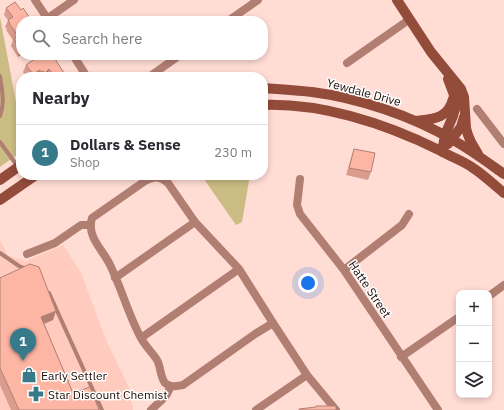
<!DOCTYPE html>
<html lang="en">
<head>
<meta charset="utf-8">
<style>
  :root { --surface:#fff; --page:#f2f2f3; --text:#2b2b33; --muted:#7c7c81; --line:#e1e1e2; --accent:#377b8b }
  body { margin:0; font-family:"IBM Plex Sans",sans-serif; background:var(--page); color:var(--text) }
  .controls { position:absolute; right:12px; bottom:12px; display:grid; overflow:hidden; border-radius:8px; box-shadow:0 2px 6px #0003 }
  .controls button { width:36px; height:36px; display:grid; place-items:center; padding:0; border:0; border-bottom:1px solid var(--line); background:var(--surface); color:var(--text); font:20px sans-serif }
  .you { position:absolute; left:308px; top:283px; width:14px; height:14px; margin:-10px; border:3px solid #fff; border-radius:50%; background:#1a73e8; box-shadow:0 0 0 6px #1a73e833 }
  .badge { display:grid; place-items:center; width:26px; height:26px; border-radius:50%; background:var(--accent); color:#fff; font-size:13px; font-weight:700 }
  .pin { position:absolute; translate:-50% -33px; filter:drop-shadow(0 1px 2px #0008) }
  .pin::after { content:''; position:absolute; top:21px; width:14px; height:12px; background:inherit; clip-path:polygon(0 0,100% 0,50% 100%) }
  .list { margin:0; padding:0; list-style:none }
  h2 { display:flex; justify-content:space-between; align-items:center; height:52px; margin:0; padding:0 16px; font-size:17px }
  h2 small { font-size:13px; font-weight:400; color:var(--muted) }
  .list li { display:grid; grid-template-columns:26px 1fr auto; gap:12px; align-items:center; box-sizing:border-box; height:56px; padding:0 16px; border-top:1px solid var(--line) }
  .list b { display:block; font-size:15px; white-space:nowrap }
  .list p { margin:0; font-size:13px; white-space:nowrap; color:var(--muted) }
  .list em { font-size:13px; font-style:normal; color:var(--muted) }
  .icon { flex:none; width:22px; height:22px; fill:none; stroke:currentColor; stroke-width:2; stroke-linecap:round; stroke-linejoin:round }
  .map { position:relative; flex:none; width:504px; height:410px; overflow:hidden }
  .search { position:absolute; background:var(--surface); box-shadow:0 2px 6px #0003; left:16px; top:16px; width:252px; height:44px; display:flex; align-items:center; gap:10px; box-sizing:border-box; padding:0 14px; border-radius:16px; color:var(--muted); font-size:15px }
  .panel { position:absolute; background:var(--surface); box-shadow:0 2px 6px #0003; left:16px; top:72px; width:252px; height:108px; border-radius:16px }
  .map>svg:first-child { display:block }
  .built { fill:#ffcbbe }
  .green { fill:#cbbc83 }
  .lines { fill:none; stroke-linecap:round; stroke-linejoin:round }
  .lane { stroke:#b17e72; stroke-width:4 }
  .street { stroke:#b17e72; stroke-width:8 }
  .secondary { stroke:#934b3a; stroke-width:10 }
  .wall { fill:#da9d8d }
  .shaded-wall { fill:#b27f73 }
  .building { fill:#feb6a4; stroke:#b27f73 }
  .labels { text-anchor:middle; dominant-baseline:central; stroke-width:3; stroke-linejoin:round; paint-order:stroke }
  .street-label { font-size:12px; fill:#1e0b07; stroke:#fff }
  .poi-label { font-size:12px; fill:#1e0b07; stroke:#fff; text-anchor:start }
</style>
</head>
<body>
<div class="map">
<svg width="504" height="410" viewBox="0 0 504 410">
  <rect width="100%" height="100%" fill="#ffdcd4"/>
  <path class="built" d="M0,240L8,256L26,261L63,245L81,273L106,340L130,390L133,410H0Z"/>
  <path class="green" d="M0,17L21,129V152L0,167Z
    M201,175H250L242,222L236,225Z"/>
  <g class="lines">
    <path class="lane" d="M0,76C2,90 5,103 0,116
      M0,142L18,167
      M0,253L19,266L27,269
      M49,293L102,410"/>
    <path class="street" d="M35,0L49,21
      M48,18L74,0
      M228,21L258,0
      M73,55L87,77
      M347,63L410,19
      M149,77L180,55
      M477,109L504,144
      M300,179L297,205L300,214L344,270L438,410
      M27,254L55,243L81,225H90
      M344,270L402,225L409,214
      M115,278L195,222
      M489,296L504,285
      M273,323L255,334L183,385C177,386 171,388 165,383C160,377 161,367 157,360C152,352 145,346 141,338C129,316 122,290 111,267C104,250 86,238 92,218L145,181C154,176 160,176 168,183L195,222L239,269L273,323L307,375L336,410
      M141,338L239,269
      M401,357L459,317
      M151,410L166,396L171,386
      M256,410L307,375"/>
    <path class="secondary" d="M397,0L431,52L461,89L464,97L466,128L468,135L471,142L478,154
      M263,88C279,89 296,90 312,92C359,98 412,116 453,140C471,150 487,162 504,174
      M263,105C325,103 386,124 441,151C451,157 464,161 473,168C484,175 494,185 504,193
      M416,121C433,119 448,119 453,99
      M448,144L461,127L464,117
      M442,152L445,135L453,116L455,109L454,95L448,79
      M0,180L21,165
      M0,200L36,175"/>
  </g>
  <path class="wall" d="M6,8L21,10V55L18,57L11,46L13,40L6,30L7,29L5,27L8,20L4,15Z
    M32,55H56L58,58L56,62L66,76L71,77H47V76L46,77H27L23,72L26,65L34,59Z
    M354,149L371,172L368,180L346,175Z
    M0,278L53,320L44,324L73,393L99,410H11L0,385Z"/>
  <path class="shaded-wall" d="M21,50V55L18,57Z
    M49,69L47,76L46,77H43L45,73Z
    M40,70L37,77H32L33,74Z
    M43,71L41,77H40L42,72Z
    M56,311L53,320L38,326L41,317Z"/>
  <path class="building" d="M15,2L21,10L23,8L32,21H21V50L14,39L18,36L9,23H10L8,20L13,17L6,8Z
    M39,55H56L58,58L55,59L66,76L69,74L71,77H55L49,69L45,73L43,71L42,72L40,70L33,74L26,65L39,56Z
    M354,149L375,153L371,172L349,168Z
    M30,264L39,267L56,311L41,317L73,393L90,387L99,410H19L0,368V278Z
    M316,406H336V410H299V409L316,407Z"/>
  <defs>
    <g id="shop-bare" transform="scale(1.2)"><path d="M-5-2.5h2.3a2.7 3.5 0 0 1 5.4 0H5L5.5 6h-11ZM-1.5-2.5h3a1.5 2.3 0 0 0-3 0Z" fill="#377b8b" stroke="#fff" stroke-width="2.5" paint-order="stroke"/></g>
    <g id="pharmacy-bare" transform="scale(1.2)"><path d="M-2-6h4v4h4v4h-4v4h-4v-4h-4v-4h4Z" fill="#377b8b" stroke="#fff" stroke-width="2.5" paint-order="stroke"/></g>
  </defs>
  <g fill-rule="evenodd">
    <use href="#shop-bare" x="29" y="375"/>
    <use href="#pharmacy-bare" x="36" y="394"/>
  </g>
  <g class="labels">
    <g class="street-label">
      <text transform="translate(364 92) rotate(15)">Yewdale Drive</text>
      <text transform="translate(370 289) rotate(56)">Hatte Street</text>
    </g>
    <g class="poi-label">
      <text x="41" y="375">Early Settler</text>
      <text x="48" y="394">Star Discount Chemist</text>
    </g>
  </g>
</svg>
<div class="controls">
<button>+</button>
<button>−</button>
<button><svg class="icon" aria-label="layers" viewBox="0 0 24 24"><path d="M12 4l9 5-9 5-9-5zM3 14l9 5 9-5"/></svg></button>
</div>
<div class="you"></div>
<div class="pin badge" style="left:23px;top:361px">1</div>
<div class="search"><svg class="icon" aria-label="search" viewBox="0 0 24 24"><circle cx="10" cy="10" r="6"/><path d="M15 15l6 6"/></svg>Search here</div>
<section class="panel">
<h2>Nearby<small></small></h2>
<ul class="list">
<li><span class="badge">1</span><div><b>Dollars &amp; Sense</b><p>Shop</p></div><em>230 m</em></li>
</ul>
</section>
</div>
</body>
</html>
